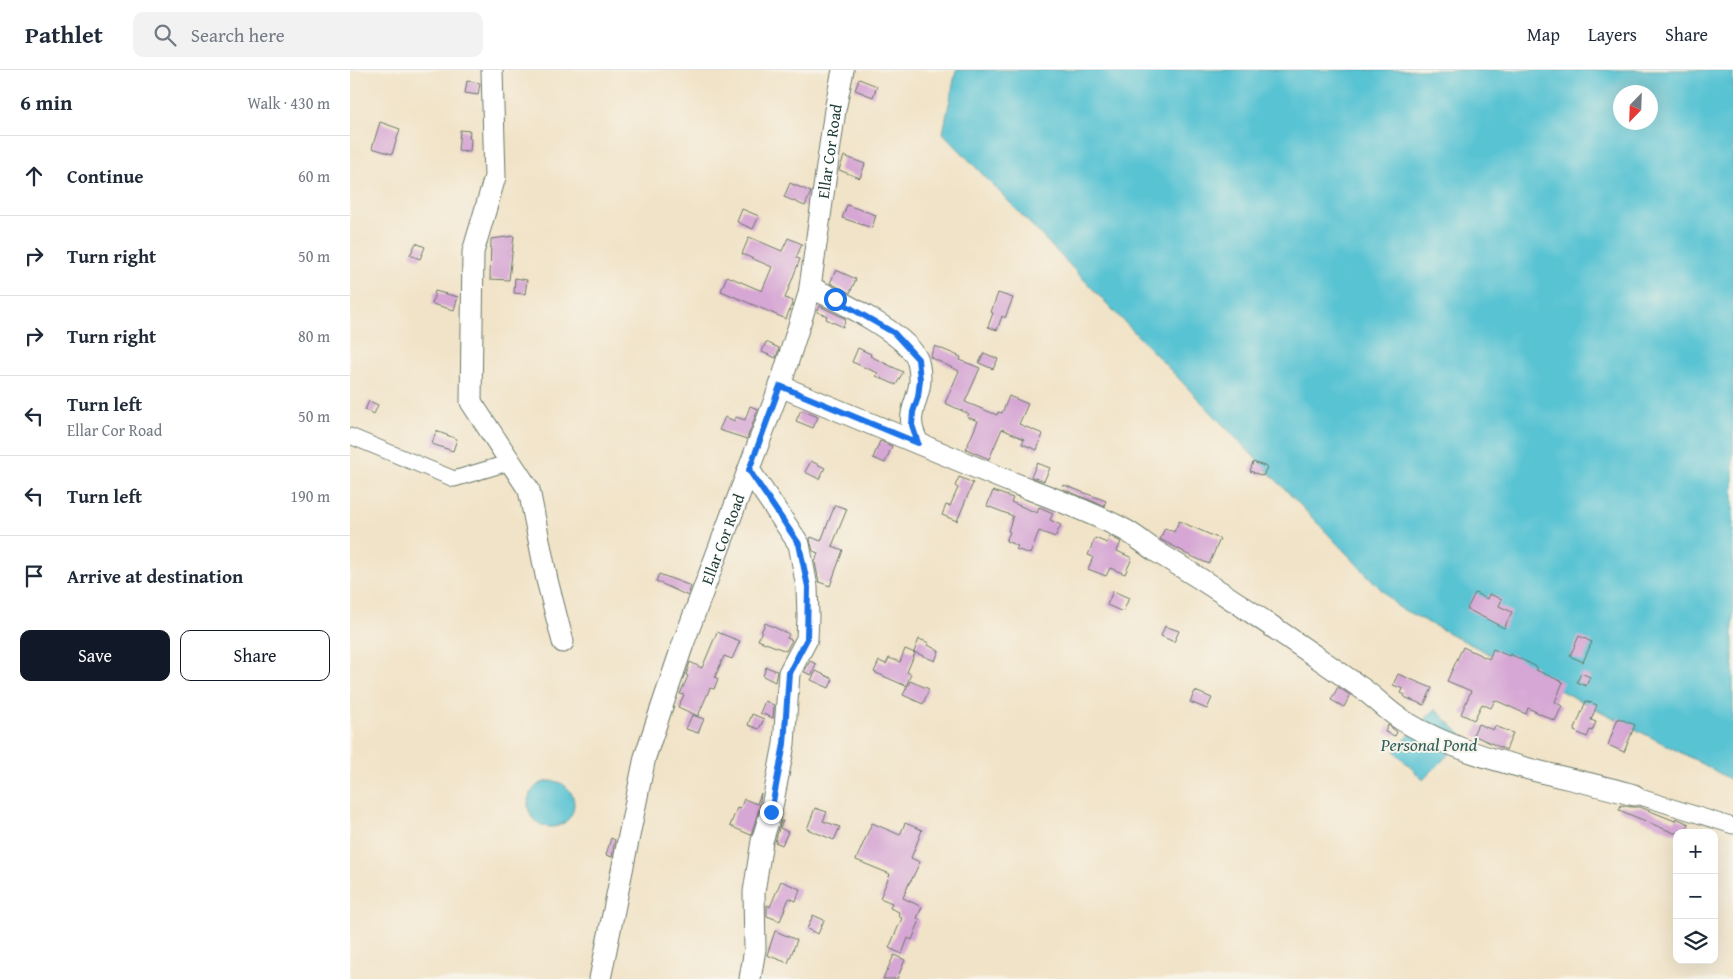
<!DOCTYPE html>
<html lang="en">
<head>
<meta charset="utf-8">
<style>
  :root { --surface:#fff; --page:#f2f2f3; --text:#1f2937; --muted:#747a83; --line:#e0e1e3; --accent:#111827 }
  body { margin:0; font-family:"Gentium Book Plus",serif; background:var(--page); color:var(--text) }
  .controls { position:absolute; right:15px; bottom:15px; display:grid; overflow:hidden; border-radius:10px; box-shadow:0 5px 20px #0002 }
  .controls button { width:45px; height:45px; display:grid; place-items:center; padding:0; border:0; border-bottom:1px solid var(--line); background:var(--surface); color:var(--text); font:25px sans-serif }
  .compass { position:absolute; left:1263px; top:15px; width:45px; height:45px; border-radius:50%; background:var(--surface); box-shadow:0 5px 20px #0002; rotate:203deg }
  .stop { position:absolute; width:15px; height:15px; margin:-11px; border:4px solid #1a73e8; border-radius:50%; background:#fff }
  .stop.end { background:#1a73e8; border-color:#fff; box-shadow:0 1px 5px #0008 }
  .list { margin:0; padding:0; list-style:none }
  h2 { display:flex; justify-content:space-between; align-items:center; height:65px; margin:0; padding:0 20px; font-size:21px }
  h2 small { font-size:16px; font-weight:400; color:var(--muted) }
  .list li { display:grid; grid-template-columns:32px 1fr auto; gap:15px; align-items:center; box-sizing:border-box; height:80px; padding:0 20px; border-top:1px solid var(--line) }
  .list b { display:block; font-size:19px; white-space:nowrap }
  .list p { margin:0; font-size:16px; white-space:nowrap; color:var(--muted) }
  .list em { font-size:16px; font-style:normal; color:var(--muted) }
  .actions { display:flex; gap:10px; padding:15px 20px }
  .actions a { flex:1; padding:11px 0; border:1px solid var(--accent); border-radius:10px; text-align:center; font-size:18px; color:var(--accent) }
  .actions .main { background:var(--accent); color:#fff }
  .icon { flex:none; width:28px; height:28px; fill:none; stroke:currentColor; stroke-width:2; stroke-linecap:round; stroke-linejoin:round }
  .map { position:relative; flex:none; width:1383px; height:909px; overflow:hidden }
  header { display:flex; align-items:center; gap:30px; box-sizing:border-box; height:70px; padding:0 25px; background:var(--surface); border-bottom:1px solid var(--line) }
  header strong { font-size:24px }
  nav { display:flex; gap:28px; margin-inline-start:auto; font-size:18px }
  .search { width:350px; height:45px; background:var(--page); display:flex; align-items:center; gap:12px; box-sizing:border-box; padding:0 18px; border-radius:10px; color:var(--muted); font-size:19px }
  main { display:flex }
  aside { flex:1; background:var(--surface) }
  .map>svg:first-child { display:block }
  .water { fill:#58c3d3; stroke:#3c8084; fill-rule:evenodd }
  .building { fill:#d6a6d4 }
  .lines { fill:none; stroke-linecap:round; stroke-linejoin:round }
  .street-casing { stroke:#687767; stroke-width:17 }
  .secondary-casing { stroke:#687767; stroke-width:23 }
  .street { stroke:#fff; stroke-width:15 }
  .secondary { stroke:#fff; stroke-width:21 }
  .route { stroke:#1a73e8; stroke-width:6 }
  .labels { text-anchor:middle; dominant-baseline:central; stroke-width:4; stroke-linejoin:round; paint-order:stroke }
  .street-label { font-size:16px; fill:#1f3d34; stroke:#f7f3e8 }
  .water-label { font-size:18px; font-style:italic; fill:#2d5e5c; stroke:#f7f3e8 }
</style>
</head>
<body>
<header>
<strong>Pathlet</strong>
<div class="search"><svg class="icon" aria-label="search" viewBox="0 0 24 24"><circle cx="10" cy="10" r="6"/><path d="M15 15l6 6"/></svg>Search here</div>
<nav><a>Map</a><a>Layers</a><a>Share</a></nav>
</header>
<main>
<aside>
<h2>6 min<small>Walk · 430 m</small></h2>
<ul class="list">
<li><svg class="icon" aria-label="ahead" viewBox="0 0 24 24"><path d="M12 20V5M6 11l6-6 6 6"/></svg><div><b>Continue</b></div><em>60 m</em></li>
<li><svg class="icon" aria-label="right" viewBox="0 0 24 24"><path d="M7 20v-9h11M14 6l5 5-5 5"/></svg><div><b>Turn right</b></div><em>50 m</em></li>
<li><svg class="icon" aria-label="right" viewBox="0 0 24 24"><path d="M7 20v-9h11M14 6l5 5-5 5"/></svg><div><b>Turn right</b></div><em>80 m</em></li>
<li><svg class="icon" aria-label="left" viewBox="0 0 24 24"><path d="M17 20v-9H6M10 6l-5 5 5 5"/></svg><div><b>Turn left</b><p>Ellar Cor Road</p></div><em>50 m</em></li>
<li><svg class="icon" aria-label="left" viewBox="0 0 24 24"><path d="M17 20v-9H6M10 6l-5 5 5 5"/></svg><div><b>Turn left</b></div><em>190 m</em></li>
<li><svg class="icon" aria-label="arrive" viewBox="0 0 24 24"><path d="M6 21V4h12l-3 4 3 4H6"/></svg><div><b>Arrive at destination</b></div></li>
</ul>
<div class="actions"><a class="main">Save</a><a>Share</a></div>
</aside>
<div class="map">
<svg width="1383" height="909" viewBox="0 0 1383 909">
  <rect width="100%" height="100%" fill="#f7f3e8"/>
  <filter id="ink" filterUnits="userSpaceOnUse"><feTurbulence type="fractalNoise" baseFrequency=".02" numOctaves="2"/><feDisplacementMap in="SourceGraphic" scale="10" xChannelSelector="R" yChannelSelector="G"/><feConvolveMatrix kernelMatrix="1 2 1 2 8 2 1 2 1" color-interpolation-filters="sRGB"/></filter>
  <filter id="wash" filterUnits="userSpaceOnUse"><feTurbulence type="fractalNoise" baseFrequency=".0096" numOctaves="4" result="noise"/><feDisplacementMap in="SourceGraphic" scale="20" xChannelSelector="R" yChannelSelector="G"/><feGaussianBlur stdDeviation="1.12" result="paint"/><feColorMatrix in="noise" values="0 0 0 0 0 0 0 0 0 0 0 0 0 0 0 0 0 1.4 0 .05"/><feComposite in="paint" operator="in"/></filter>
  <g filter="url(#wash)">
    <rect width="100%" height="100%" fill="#f1e3c7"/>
    <path class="water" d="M606,0H1383V711L1351,693L1048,537L593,63ZM1270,22H1300V52H1270Z
      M1085,639L1115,668L1073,710L1044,681Z
      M178 734a23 23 0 1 1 46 0a23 23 0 1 1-46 0Z"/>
    <g id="blocks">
      <path class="building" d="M509,9L527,16L523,27L505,20Z
        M117,11L130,13L128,25L115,23Z
        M30,52L50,59L42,84L22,78Z
        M110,60L120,61L119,68L121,69L120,82L108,81Z
        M494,86L515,94L510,108L489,100Z
        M440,113L461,122L455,136L434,127Z
        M497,135L526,145L522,158L492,148Z
        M392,139L409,146L403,159L387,152Z
        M164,166L159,210L140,209L141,169Z
        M399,167L432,181L438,168L452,174L446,188L450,189L435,228L443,231L436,249L371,221L377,206L412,221L422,197L392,184Z
        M66,173L75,177L70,189L60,185Z
        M486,200L506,209L500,223L480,213Z
        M165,208L177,210L175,224L164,223Z
        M85,221L108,227L104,240L82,234Z
        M648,223L663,228L655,248L652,246L647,260L638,257L643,243L641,242Z
        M470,236L496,249L493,257L476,249L477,246L467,242Z
        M416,272L429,278L426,288L412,282Z
        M585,276L611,287L610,290L630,298L615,332L647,345L648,342L652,343L659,326L678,334L669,354L693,364L687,380L672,374L674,369L652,359L639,389L616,379L628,351L617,347L619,344L595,333L609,301L580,287Z
        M508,278L521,284L520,286L553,302L546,315L526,306L528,303L502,292Z
        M634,283L648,289L643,299L629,293Z
        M19,331L28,335L24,344L15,340Z
        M400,336L408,339L397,369L369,360L375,347L385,351L386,347L395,350Z
        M451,340L468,347L463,358L446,351Z
        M86,361L107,369L103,381L82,374Z
        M530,371L542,376L535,393L523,388Z
        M461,391L475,398L469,409L455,402Z
        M903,392L917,397L913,406L900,401Z
        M687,393L700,398L694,411L681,407Z
        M609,407L623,413L607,451L592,445L596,435L600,436L608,418L605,416Z
        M714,415L756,431L754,436L713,419Z
        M643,421L663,428L661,432L687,443L689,437L703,443L700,450L711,455L705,467L689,461L680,484L666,479L668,476L656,471L660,462L658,461L663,446L637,436Z
        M485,435L497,439L482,476L493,480L480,516L469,512L465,492L468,483L463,481L460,470L461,467L471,471Z
        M829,451L870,469L859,494L834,483V482L810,469L815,458L824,462Z
        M760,466L771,472L767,481L782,488L775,504L760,498L756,506L738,499L743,487L738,485L745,468L757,473Z
        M309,504L341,516L338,526L306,511Z
        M763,521L779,528L773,542L757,535Z
        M1125,523L1137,529L1139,524L1152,529L1149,536L1162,542L1154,558L1117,539Z
        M415,553L439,564L437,568L442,570L436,581L408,570Z
        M815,556L829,561L824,572L811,566Z
        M367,562L390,571L382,589L374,586L365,607L368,609L364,619L360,618L348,646L328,637L334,625L330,624L338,606L336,605L340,592L352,598Z
        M1229,566L1242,572L1233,592L1220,586Z
        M569,569L579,573L578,575L589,581L585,591L564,582Z
        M1113,577L1139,589L1143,579L1159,586L1160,584L1187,597L1186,600L1213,612L1205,632L1212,636L1205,651L1178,638L1176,644L1145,630L1141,638L1132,634L1124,650L1111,644L1121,621L1097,611Z
        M555,579L565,583L557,602L561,604L556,616L524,602L529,591L536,594L539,588L550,592Z
        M460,591L466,594L462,605L454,602Z
        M416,597L427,601L425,612L413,606Z
        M466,601L483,609L479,618L461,610Z
        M1231,603L1240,607L1236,616L1227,612Z
        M1048,604L1082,618L1074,635L1054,627L1055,625L1051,623L1053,619L1043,615Z
        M560,611L579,619L573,634L553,625Z
        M988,617L1000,625L994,637L981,630Z
        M845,621L862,628L857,639L840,632Z
        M415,631L424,635L423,648L410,643Z
        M1236,631L1247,635L1241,650L1246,652L1242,661L1240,660L1237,667L1224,661Z
        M402,644L414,649L409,659L398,655Z
        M342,645L354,649L348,663L336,659Z
        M1268,648L1285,655L1274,682L1258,675Z
        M1128,654L1143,660L1145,656L1163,663L1156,680L1123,665Z
        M1038,655L1047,662L1045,666L1035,662Z
        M411,723L409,739L401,765L380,756L387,738L390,739L394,729L407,734Z
        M1271,735L1281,737H1290L1325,751L1326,748L1339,754L1335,763H1324L1269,740Z
        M465,738L477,742L473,751L490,757L484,770L457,759Z
        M431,751H433L430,758L438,762L432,775L425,772Z
        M522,753L550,765L555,753L572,760L561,788L570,792L561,811H560L553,828L572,837L567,848L570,850L562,870L558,868L552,884L539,878L552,848L548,846L549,842L540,838L542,833L530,828L540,804L506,790Z
        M261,768L265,770L262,787L256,785Z
        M431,811L450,819L446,831L439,828L430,851L417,846V835L420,837Z
        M463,845L474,850L468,864L457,859Z
        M425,861L447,870L438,893L417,885Z
        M544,885L555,890L547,909H533Z"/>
    </g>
  </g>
  <g filter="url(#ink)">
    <use href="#blocks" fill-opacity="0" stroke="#687767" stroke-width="1"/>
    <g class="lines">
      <g class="street-casing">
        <path id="street" d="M0,366L104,409L161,392
          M1284,725L1383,756"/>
      </g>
      <g class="secondary-casing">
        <g id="secondary">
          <path d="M142,0L145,107L123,182L121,332L179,420L197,510L213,572"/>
          <path d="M468,221C494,233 553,263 566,287C569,292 570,304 570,310C570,325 559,341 562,355C562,361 566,368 568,373"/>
          <path d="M430,316C504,347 578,378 651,408C693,425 736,439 775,460C786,466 796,475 807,482C877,524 943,571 1010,617C1025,627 1037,641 1052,650C1122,693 1206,703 1284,725"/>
          <path d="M399,400L449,474L457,517L458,547L457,569L439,603L434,674L421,742L412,771L404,822L405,879L400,909"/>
          <path id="s1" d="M250,909L295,687L333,574L430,316L459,224L485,40L493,0"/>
        </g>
      </g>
      <use href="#street" class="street"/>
      <use href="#secondary" class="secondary"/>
    </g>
  </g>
  <g class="lines" filter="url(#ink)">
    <path class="route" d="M421,742L434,674L439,603L457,569L458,517L449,474L399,400L430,316L568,373L562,355L563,342L568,327L570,310L568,289L544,263L485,229"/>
  </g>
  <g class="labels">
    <g class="street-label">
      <text stroke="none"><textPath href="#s1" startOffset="862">Ellar Cor Road</textPath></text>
      <text stroke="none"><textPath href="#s1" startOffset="458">Ellar Cor Road</textPath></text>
    </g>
    <g class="water-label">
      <text x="1079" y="674">Personal Pond</text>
    </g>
  </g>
</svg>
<div class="controls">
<button>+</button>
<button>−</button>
<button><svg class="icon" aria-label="layers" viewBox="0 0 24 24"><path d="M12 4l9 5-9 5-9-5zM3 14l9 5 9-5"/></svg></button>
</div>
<svg class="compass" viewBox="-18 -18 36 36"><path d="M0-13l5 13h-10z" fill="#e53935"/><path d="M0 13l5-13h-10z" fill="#747a83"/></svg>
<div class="stop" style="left:485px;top:229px"></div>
<div class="stop end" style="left:421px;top:742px"></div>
</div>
</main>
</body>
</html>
